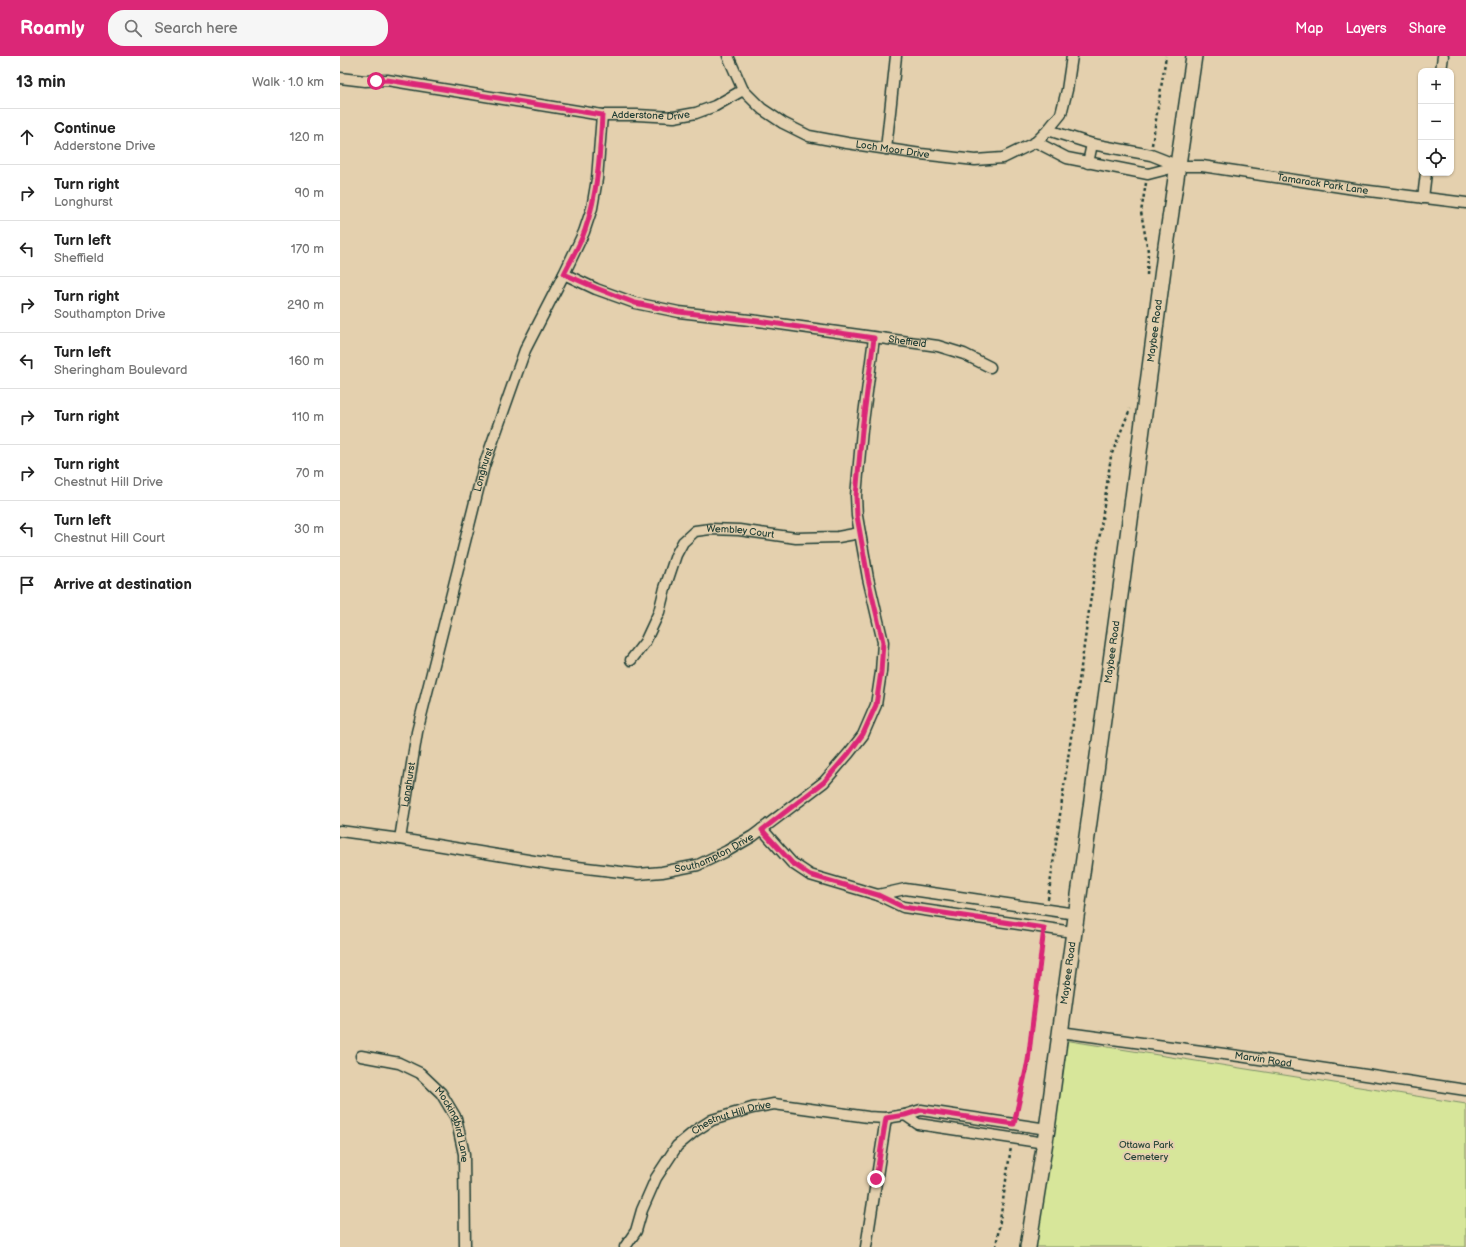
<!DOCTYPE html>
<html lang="en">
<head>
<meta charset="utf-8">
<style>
  :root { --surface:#fff; --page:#f6f6f6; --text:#222; --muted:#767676; --line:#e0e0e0; --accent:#db2777 }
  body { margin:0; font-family:"Balsamiq Sans",sans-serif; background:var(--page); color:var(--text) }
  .controls { position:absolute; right:12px; top:12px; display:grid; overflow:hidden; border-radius:8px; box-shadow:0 1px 3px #0004 }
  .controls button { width:36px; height:36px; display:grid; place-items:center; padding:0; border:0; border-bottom:1px solid var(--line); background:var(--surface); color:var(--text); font:20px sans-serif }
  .stop { position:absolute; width:12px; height:12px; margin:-9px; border:3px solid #db2777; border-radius:50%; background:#fff }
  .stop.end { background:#db2777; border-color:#fff; box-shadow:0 1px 4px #0008 }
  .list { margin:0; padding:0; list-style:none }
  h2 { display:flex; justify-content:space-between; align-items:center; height:52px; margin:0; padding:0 16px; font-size:17px }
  h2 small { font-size:13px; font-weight:400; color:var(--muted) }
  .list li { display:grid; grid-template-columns:26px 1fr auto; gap:12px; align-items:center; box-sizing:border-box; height:56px; padding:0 16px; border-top:1px solid var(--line) }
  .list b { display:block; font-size:15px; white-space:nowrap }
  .list p { margin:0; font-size:13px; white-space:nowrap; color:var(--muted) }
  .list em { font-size:13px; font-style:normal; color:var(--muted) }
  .icon { flex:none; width:22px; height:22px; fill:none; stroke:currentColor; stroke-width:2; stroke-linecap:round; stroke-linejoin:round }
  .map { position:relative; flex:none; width:1126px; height:1191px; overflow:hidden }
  header { display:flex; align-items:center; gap:24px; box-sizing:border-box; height:56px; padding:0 20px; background:var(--accent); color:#fff }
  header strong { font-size:19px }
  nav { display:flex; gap:22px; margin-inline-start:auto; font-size:14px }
  .search { width:280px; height:36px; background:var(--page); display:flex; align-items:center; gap:10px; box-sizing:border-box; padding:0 14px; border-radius:16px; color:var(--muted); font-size:15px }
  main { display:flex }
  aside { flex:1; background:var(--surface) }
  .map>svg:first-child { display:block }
  .green { fill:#d7e69a; stroke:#7b9267 }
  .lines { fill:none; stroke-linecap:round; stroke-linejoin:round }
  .street-casing { stroke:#1f3d34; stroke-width:13 }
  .secondary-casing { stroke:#1f3d34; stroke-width:18 }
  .path { stroke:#1f3d34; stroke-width:2.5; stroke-dasharray:3 3; stroke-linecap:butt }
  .street { stroke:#e4d0ae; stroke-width:10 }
  .secondary { stroke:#e4d0ae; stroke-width:15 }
  .route { stroke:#db2777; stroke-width:5 }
  .labels { text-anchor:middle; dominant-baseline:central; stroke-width:4; stroke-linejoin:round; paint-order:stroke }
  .street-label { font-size:10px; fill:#1f3d34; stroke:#e4d0ae }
  .park-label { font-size:10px; fill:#284539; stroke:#e4d0ae }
</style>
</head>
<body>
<header>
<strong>Roamly</strong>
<div class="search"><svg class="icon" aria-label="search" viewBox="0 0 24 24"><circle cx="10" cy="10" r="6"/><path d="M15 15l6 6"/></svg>Search here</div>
<nav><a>Map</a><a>Layers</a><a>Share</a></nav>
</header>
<main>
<aside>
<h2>13 min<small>Walk · 1.0 km</small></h2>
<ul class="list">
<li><svg class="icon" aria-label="ahead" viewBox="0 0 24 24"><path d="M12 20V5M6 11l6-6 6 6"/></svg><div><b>Continue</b><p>Adderstone Drive</p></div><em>120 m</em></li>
<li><svg class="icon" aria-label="right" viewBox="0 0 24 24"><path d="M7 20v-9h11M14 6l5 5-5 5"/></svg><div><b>Turn right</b><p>Longhurst</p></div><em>90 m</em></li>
<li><svg class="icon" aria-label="left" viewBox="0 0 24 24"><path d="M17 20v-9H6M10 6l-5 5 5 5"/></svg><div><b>Turn left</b><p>Sheffield</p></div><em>170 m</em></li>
<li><svg class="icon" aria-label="right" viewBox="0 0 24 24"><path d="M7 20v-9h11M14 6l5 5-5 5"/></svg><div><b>Turn right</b><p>Southampton Drive</p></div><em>290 m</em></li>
<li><svg class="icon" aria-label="left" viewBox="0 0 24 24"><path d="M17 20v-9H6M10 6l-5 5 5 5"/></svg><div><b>Turn left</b><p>Sheringham Boulevard</p></div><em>160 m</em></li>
<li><svg class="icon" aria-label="right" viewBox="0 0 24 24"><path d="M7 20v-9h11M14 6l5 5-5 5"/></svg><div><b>Turn right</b></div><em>110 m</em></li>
<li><svg class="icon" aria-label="right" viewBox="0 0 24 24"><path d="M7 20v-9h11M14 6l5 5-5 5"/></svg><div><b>Turn right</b><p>Chestnut Hill Drive</p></div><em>70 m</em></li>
<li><svg class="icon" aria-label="left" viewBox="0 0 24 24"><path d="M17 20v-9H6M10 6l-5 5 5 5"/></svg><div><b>Turn left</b><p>Chestnut Hill Court</p></div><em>30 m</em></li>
<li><svg class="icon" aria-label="arrive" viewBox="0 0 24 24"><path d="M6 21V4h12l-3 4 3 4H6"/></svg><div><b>Arrive at destination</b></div></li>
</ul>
</aside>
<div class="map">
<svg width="1126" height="1191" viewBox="0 0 1126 1191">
  <rect width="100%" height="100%" fill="#e4d0ae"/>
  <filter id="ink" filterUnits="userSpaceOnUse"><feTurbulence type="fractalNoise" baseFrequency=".025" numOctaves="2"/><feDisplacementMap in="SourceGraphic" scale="8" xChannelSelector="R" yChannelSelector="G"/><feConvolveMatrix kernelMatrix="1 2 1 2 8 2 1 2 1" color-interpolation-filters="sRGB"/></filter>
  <g filter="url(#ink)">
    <path class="green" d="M724,984L1126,1048V1191H695Z"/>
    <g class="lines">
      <g class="street-casing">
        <g id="street">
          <path id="s1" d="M388,0L403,34L422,53L443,67L469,80L507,87L581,98L635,104L663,102L696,86L708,74L721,58L727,34L732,0"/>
          <path d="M1101,15L1103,0"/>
          <path id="s2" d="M0,22L25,25L47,24L262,59H297L334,61L356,57L375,50L403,34"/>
          <path d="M696,86L727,102L808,118L839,110L811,99L752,88L708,74"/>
          <path d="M546,93L556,0"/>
          <path d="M748,107L752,88"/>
          <path id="s3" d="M839,110H862L1021,134L1126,147"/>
          <path d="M1083,142L1086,117"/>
          <path id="s4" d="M224,218L256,233L295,247L339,256L418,265L598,290L624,298L650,311"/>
          <path id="s5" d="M291,604L305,586L319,556L325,532L336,499L343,486L355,475L370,473L399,474L456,482L498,481L520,477"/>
          <path d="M422,773L452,807L470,819L538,839"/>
          <path id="s6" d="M0,775L60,783L212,808L298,818L322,816L358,809L387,795L413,780L484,726L509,697L523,679L536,649L541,616L543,586L528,522L517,460L516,440L522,374L534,282"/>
          <path id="s7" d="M60,783L77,676L144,410L185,294L224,218L244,176L252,152L257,123L262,59"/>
          <path d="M733,876L563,851L538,839L565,833L736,858"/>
          <path id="s8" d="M720,976L899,1000L1126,1034"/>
          <path id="s9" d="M21,1000L59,1007L80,1017L101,1037L116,1062L124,1098L125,1191"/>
          <path d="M705,1087L578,1068L565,1059L581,1054L707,1073"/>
          <path id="s10" d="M285,1191L296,1175L302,1154L316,1122L337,1090L355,1075L372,1064L412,1052L434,1048L528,1061L546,1062L565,1059"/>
          <path d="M526,1191L546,1062"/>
        </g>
      </g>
      <g class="secondary-casing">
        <g id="secondary">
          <path id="s11" d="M688,1191L707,1073L784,510L826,190L854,0"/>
        </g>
      </g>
      <path class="path" d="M812,89L826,0
        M806,127L801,156L808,195L807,219
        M708,843L771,400L790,353
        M676,1059L688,1005L703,882
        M656,1191L671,1091"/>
      <use href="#street" class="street"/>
      <use href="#secondary" class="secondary"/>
    </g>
  </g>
  <g class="lines" filter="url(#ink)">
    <path class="route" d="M36,25L47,24L262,59C260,97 258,137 245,174C240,189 231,204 224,218L256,232L295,247L339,256L418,265L534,282L522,374L516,440L517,460L528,522L543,586L541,616L536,649L523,678L509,697L484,726L422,774L452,807L470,819L538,839L563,851L704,872L688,1005L674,1068L581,1054L565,1059L546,1062L536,1123"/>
  </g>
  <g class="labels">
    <g class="street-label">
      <text stroke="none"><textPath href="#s2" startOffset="314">Adderstone Drive</textPath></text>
      <text stroke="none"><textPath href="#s1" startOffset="203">Loch Moor Drive</textPath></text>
      <text stroke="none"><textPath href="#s3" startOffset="145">Tamarack Park Lane</textPath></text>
      <text stroke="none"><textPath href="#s11" startOffset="925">Maybee Road</textPath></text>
      <text stroke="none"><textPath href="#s4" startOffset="352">Sheffield</textPath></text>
      <text stroke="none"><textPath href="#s7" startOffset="379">Longhurst</textPath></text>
      <text stroke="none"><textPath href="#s5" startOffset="192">Wembley Court</textPath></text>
      <text stroke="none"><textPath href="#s11" startOffset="601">Maybee Road</textPath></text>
      <text stroke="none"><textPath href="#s7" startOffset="55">Longhurst</textPath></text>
      <text stroke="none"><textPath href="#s6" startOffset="381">Southampton Drive</textPath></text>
      <text stroke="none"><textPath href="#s11" startOffset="277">Maybee Road</textPath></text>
      <text stroke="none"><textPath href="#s8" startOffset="205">Marvin Road</textPath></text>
      <text stroke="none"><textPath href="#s10" startOffset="177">Chestnut Hill Drive</textPath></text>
      <text stroke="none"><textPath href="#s9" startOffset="125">Mockingbird Lane</textPath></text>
    </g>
    <g class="park-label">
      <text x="806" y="1089">Ottawa Park<tspan x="806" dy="12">Cemetery</tspan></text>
    </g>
  </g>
</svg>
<div class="controls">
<button>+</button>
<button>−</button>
<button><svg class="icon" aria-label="locate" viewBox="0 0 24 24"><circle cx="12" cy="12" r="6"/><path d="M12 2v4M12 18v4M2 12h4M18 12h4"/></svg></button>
</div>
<div class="stop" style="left:36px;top:25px"></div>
<div class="stop end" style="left:536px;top:1123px"></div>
</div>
</main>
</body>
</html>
